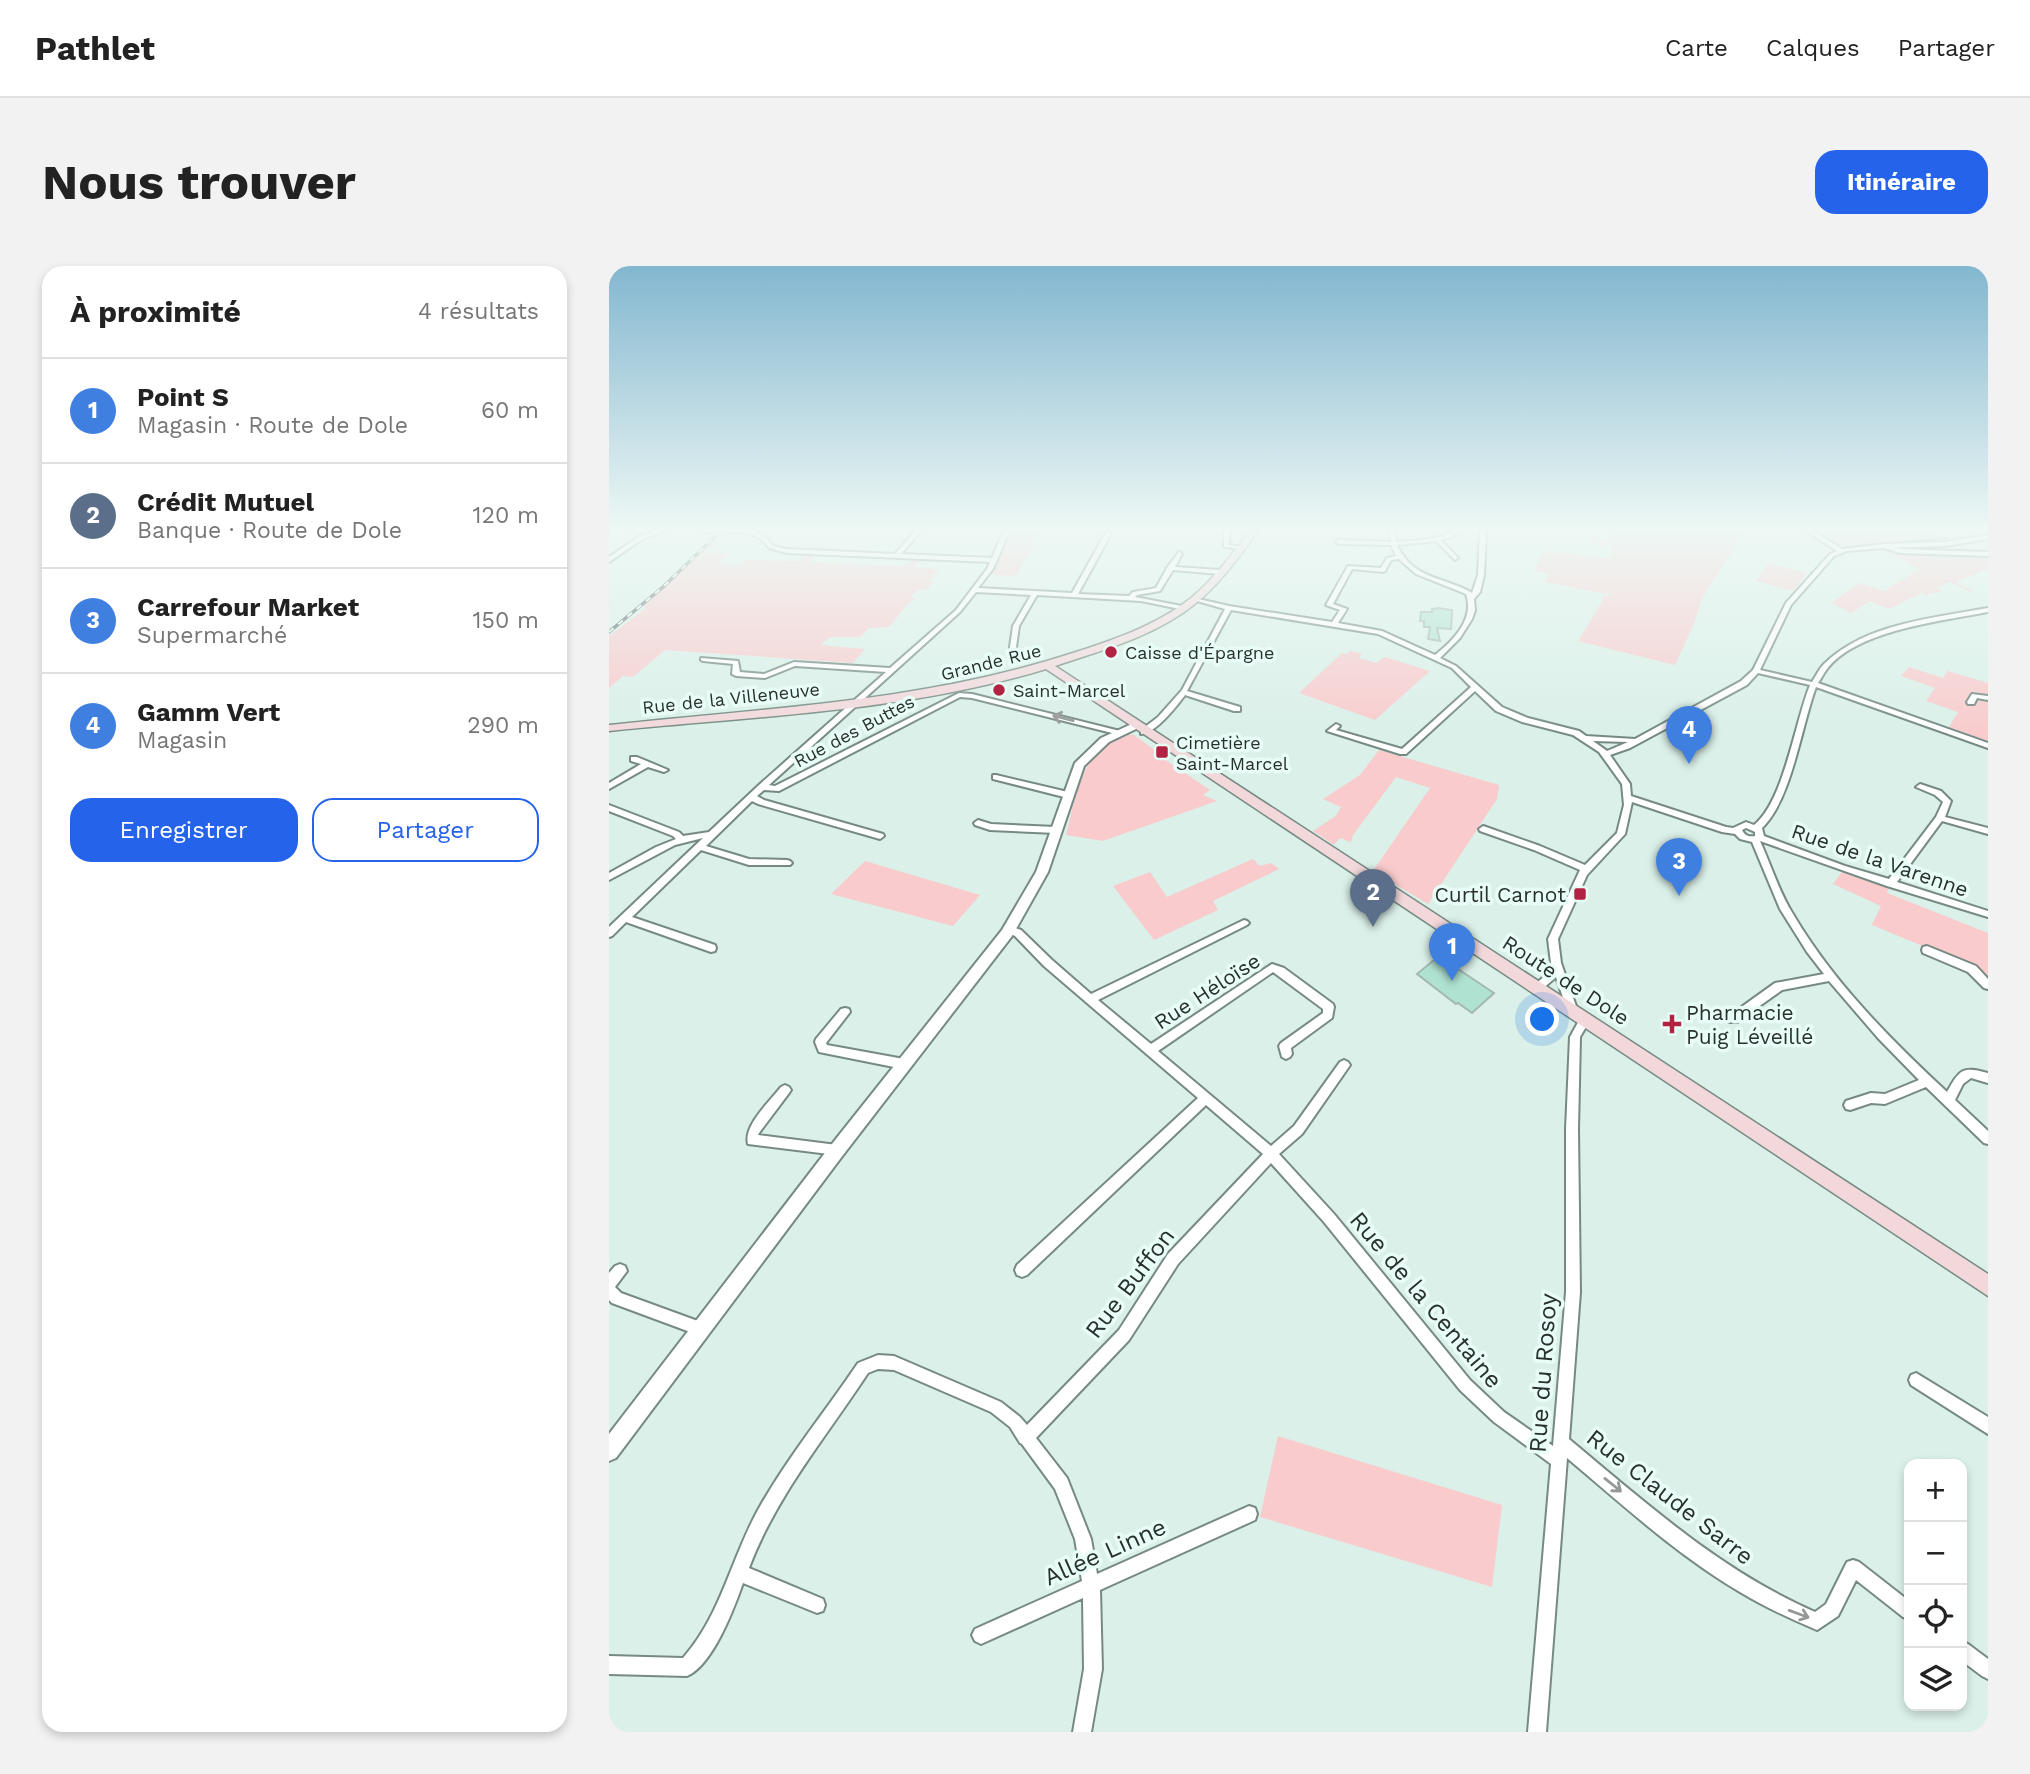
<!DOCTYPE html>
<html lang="fr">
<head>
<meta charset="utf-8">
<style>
  :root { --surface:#fff; --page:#f2f2f2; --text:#222; --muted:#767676; --line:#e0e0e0; --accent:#2563eb }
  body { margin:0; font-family:"Work Sans",sans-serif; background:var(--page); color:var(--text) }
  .controls { position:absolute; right:21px; bottom:21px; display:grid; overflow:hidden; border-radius:14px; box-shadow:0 4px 10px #0003 }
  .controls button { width:63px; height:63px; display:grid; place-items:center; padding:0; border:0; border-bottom:2px solid var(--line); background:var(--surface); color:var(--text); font:35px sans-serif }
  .you { position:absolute; left:934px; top:754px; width:24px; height:24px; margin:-18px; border:5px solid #fff; border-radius:50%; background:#1a73e8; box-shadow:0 0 0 10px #1a73e833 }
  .badge { display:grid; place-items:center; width:46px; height:46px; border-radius:50%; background:var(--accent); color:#fff; font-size:23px; font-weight:700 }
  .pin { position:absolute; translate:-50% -58px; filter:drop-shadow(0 2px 4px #0008) }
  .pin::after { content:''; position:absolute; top:37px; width:24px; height:21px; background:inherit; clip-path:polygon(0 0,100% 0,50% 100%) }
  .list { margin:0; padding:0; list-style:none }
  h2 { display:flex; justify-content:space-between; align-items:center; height:91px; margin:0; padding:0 28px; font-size:30px }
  h2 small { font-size:23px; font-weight:400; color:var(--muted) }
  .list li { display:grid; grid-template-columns:46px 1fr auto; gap:21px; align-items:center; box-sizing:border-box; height:105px; padding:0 28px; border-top:2px solid var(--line) }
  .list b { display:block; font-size:26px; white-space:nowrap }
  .list p { margin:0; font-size:23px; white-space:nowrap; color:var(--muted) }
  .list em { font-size:23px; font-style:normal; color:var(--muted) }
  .actions { display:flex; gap:14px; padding:21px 28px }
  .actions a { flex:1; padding:16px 0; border:2px solid var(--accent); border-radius:21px; text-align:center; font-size:24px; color:var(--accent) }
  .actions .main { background:var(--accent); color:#fff }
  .icon { flex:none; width:38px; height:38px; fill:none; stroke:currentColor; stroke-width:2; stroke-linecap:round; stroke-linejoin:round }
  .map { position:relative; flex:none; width:1379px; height:1466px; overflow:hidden; border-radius:21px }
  header { display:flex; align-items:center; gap:42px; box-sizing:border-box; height:98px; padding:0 35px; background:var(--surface); border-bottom:2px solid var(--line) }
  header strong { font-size:33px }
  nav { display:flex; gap:38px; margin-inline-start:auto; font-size:24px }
  .intro { display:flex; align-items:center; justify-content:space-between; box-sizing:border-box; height:168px; padding:0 42px }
  h1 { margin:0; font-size:49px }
  .button { padding:18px 32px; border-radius:21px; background:var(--accent); color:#fff; font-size:24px; font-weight:700 }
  main { display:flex; gap:42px; padding:0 42px }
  aside { flex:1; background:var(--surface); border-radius:21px; box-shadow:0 4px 10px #0003 }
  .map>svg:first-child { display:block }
  .green { fill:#f9cbcd }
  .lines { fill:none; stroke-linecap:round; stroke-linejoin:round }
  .stream { stroke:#6e9287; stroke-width:2 }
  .building { fill:#b0e2d2; stroke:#a3b8b1; stroke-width:2 }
  .minor-casing { stroke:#768a83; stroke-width:4 }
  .tertiary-casing { stroke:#768a83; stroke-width:4 }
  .secondary-casing { stroke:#768a83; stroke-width:3 }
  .minor { fill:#fff; fill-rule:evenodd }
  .tertiary { fill:#fff; fill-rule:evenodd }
  .secondary { fill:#f2d8db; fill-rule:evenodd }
  .rail-casing { stroke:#586460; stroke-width:3.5 }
  .rail { stroke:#e7fdf5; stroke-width:2; stroke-dasharray:6; stroke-linecap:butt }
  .oneway { stroke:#949896 }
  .poi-dot { fill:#b42243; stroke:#e7fdf5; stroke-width:2.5 }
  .labels { text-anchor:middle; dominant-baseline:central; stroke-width:7; stroke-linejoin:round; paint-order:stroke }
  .far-poi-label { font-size:18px; fill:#29312e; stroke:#e7fdf5; text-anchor:start }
  .far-street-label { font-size:18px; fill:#29312e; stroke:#e7fdf5 }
  .street-label { font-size:21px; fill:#29312e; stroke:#e7fdf5 }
  .poi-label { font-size:21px; fill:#29312e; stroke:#e7fdf5; text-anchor:end }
  .near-street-label { font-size:24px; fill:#29312e; stroke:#e7fdf5 }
</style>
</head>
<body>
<header>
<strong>Pathlet</strong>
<nav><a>Carte</a><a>Calques</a><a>Partager</a></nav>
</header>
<div class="intro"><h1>Nous trouver</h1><a class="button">Itinéraire</a></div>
<main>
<aside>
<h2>À proximité<small>4 résultats</small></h2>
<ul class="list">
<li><span class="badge" style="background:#3f7fe0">1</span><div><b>Point S</b><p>Magasin · Route de Dole</p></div><em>60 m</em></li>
<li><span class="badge" style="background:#5c6f8a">2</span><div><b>Crédit Mutuel</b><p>Banque · Route de Dole</p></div><em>120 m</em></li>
<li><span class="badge" style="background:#3f7fe0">3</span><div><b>Carrefour Market</b><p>Supermarché</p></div><em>150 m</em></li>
<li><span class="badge" style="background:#3f7fe0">4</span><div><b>Gamm Vert</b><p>Magasin</p></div><em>290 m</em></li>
</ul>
<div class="actions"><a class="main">Enregistrer</a><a>Partager</a></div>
</aside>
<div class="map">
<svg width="1379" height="1466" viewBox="0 0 1379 1466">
  <rect width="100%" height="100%" fill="#daf0e8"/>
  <path class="green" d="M434,264L407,310L384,309L401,266Z
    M990,264H1137L1092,334L1087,353L1066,399L969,375L994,334L993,331L1003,329L936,316L940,308L925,305L935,285L1000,292L1004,281L977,276L980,270L1002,273L1003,266Z
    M1214,264H1315L1345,275L1240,281L1220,275L1212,269Z
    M112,266L126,267L120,272H112L98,286L121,287L110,298L132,299L137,294L190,295L196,288H209L201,296L296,300L304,292L313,293L305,301L330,303L320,315L324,316L318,323L308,324L302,331L306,332L298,339L280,361L260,362L251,371H221L211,379L256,383L244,397L56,384L24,411L14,410L0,422V370L37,342L35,340Z
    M1269,283L1292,286L1379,290V303L1347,316L1365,325L1362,326L1341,316L1328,322L1333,325L1317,329L1312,327L1280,343L1261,335L1242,347L1223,337L1249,317L1275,325L1311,303Z
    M1160,297L1195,306L1198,307L1184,325L1147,315Z
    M741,385L753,388L750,392L767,397L776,391L821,405L766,454L690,427L733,387L738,388Z
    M1300,401L1334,412L1339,405L1379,417V431L1364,429L1359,436L1368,432L1379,433V475L1340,461L1349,446L1317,435L1326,422L1292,410Z
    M514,468L525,469L557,492L555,493L601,524L594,529L608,535L494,575L457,569C468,527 470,489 514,468Z
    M770,484L890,519L888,533L819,638L764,605L821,522L787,511L744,569L742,576L731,572L725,579L704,565L727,550L732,541L714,533L751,509Z
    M644,593L651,600L662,597L670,603L604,635L609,644L545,674L504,620L541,606L558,631Z
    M256,595L371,629L344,660L222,628Z
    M1233,606L1280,622L1278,627L1379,667V712L1372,704L1263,659L1272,640L1224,618Z
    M669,1170L893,1239L883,1321L651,1251Z"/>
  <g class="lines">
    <path class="stream" d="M1294,276L1337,272"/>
  </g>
  <path class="building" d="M829,342L843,344L842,363L828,362L831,375L819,373L821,361H815V355H811L812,346H823V343Z
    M830,690L855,707L885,727L863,747L849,737L847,738L808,708Z"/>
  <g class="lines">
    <g class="minor-casing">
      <path id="minor" d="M21,264H46C40,267 27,267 21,264Z
        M51,264H59L35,272L0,296V291L31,270Z
        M94,264C118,264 150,257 164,280L178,283L286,288L307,264H313L292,288L383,292L395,264H401L384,303L369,322L463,327L496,268L499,266L502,268L469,328L520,330L524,326L547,322L558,302L570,286L573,288L566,301L611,304L614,306L611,308L564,304L551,325L528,329L526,331L578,341L579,342L576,344L532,335L428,329L410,360L406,388L403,390L400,388L404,360L422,329L367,326L351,346L160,519L166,520L350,427L363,428L511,465V469L363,432L351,431L170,525L155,524L148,530L155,534L274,568L275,570L271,573L149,538L143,535L97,580L140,593L178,594L181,595L183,597L181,599H140L92,584L23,651L106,679L107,682L106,685L102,686L17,656L3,670L0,671V661L94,572L66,579L0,614V607L47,581L67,573L64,570L0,545V539L70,566L74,570L100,566L150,519L277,406L186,400L156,412L127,410L123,408L124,398L94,395L92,394V392L129,395L131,406L155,408L185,396L281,402L347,344L378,303L381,296L178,287L160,282C146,261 119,266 97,266Z
        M615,264H621L620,279L633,281V283L615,281Z
        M780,264H786L787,276C801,275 816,275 829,271C837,269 843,264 852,264L842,271L832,274L848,291L849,292L846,294L827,275L788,279C805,315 835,310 863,327L869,309L871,264H877L875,309L871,326L865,333L866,344L863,353L851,372L831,392L847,400L893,441L919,452L970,465L977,470L1026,473L1132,415L1144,404L1177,337L1221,288L1228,285L1196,264H1203L1233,283L1275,278L1291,283L1379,286V290L1291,287L1275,282L1238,285L1225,290L1182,339L1151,404L1203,416C1207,410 1210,403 1215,398C1257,357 1325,352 1379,342V346C1333,355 1248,364 1218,403C1214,408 1212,413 1209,417L1379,477V482L1207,421C1192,461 1183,533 1153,562L1155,570L1236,600L1280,613L1327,551L1334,536L1326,529L1307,521L1311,518L1332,525L1342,535L1336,551L1379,562V568L1333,555L1288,616L1379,645V651L1278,620L1151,575C1162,599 1170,626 1184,648C1224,716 1281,773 1338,826C1351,803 1353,800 1379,807V817L1362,812L1354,818L1346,834L1379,865V878L1375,877L1317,821L1276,838L1262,837L1241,844L1237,843L1235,839L1237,835L1262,827L1276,828L1310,814L1269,772L1220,715L1173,724L1128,756H1120L1119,753L1120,750L1166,717L1215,708L1198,686L1171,643L1143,576L1131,573L1126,568L1113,566L1023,536L1016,568L978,609L949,673L952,697L969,746L968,749H960L947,711L931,725H923L922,722L938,708L942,697L939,673L971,604L925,584L871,565L870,563L874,560L877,561L931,580L976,599L1008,567L1015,539L1013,518L990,486L964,469L913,456L887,445L866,425L797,488H791L718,465L727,458L731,460L727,464L793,483L862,421L843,402L769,368L622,344L578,425L631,441V445H625L576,429C567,441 547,467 532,468V464L549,451L573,424L616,343L585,334V332L620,340L723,356L731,344L717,339L739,300L772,302L778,292L787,290L782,279L730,278L727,276L730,274L782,276ZM790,293L807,308L857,328C866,353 844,375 826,389L773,365L729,357L738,343L724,338L743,303L774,306L776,305L782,294ZM1149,407L1201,419C1186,456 1175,535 1145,559L1137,556L1124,562L1117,561L1022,530L1021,518L1001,489L1021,482L1138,419ZM984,475L1019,476L998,485ZM1137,562L1146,566V570C1140,571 1136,570 1133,564Z
        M1363,428L1379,430V434L1368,432L1365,438H1359L1358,436Z
        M22,491H28L59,504L55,506L39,501L0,523V517L32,498L22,495Z
        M384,509H387L459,526L463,529L459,532L384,513Z
        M369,554L382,558L447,561L451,564L447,567L381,564L366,559L365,557Z
        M635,654L638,655L640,657L638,659L489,734L542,778L663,698L675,702L724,738L725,741L723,752L682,782L683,788L681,791L677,793L673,791L670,780L672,777L714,747V743L664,706L549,785L662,880L685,860L731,796L735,794L739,796L741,799L739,802L693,868L670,888L725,948L861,1114L895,1146L944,1180L957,1026V863L961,771L972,751H980L981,754L971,771L969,863L971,1026L960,1173C1038,1238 1112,1305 1206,1346L1217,1338L1238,1296L1244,1294L1250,1296L1300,1335V1353L1294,1351L1247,1314L1229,1350L1208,1364C1182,1353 1156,1341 1131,1326C1068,1289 1014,1239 958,1192L937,1466H919L942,1198L885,1156L851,1124L715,956L662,897L569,998L520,1074L427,1172L458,1212L482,1273L488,1308L640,1240L646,1242L648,1248L646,1254L491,1324L493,1403L482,1466H464L475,1403L474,1332L372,1378L366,1375L363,1369L366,1363L473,1315L466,1273L446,1223L413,1178L411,1177L401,1161L382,1146L285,1104L269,1103L259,1107C217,1171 167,1230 140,1302L214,1333L216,1339L214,1345L208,1347L134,1317C125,1342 104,1399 78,1410L0,1408V1390L74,1392C112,1349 122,1293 149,1244C178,1192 216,1146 249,1097L269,1089L285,1090L392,1136L411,1151L418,1159L510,1064L559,988L654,888L597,839L418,1009L413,1011L408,1009L406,1004L408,999L589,832L435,700L406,670L398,666L396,664L398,662L401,660L412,664L443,694L482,728Z
        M1318,680L1367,700L1379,713V723L1375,722L1359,706L1314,687L1313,684L1314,681Z
        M236,742L240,743L241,746L217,777L218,779L295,793L299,795L301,798L299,801L295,803L210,786L206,776L207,773L232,743Z
        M176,819L180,821L182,824L180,827L150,867L149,869L228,879L232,880L234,884L232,888L228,889L139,878C134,860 161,835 172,821Z
        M11,998L16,1000L18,1005L6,1021L12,1027L97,1058L99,1063L97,1068L92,1070L3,1037L0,1034V1007L6,1000Z
        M1307,1107L1379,1151V1168L1302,1119L1300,1114L1302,1109Z
        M1353,1375L1359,1378L1379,1393V1413L1373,1410L1353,1395Z"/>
    </g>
    <g class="tertiary-casing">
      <path id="tertiary" d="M1379,269V273L1336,280L1275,282L1271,280L1275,278L1336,276Z
        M525,457L530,460L529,462L500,476L475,500L439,606L403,670L231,893L7,1192L0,1195V1168L219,883L393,664L427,606L466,497L492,472Z"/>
    </g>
    <g class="secondary-casing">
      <path id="secondary" d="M642,264H650C631,289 612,317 587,337C547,370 494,384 446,400L1379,1008V1030L437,403C296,446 146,450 0,465V459C157,442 316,436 467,386C504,374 542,361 574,338C601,319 621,290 642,264Z"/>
    </g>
    <use href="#minor" class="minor"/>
    <use href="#tertiary" class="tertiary"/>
    <use href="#secondary" class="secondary"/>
    <g class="rail-casing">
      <path id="rail" d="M0,366L54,321L113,264"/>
    </g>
    <use href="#rail" class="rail"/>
  </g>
  <defs><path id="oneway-shaft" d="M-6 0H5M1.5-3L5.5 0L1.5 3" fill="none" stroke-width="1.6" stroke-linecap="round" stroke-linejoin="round" transform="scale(1.75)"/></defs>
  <g class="oneway">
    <use href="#oneway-shaft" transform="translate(454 452) rotate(-166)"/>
    <use href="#oneway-shaft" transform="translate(1004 1219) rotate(39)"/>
    <use href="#oneway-shaft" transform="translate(1190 1348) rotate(20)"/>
  </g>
  <linearGradient id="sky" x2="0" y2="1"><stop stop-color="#83b7d0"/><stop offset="0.56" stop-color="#eef8f5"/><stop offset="1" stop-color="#eef8f5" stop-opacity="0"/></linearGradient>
  <rect width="1379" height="469" fill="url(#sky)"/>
  <g class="poi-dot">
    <circle cx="502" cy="386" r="7"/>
    <circle cx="390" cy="424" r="7"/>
    <rect x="546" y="479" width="14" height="14" rx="3.5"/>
    <rect x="964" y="621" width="14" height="14" rx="3.5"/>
    <path d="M1059.5 747.5h7v7h7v7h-7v7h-7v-7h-7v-7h7z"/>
  </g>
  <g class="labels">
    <g class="far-poi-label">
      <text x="516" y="386">Caisse d'Épargne</text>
      <text x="404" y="424">Saint-Marcel</text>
      <text x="567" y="476">Cimetière<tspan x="567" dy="21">Saint-Marcel</tspan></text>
    </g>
    <g class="far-street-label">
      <text transform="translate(382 396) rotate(-14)">Grande Rue</text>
      <text transform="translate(122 432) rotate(-6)">Rue de la Villeneuve</text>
      <text transform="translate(245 465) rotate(-28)">Rue des Buttes</text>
    </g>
    <g class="street-label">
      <text transform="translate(1271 594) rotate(19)">Rue de la Varenne</text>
      <text transform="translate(957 714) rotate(33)">Route de Dole</text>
      <text transform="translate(598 725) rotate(-33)">Rue Héloïse</text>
    </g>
    <g class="poi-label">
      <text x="957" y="628">Curtil Carnot</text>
      <text x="1077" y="746" text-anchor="start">Pharmacie<tspan x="1077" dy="24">Puig Léveillé</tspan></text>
    </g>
    <g class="near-street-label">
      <text transform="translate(521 1017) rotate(-53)">Rue Buffon</text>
      <text transform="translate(817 1034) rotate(50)">Rue de la Centaine</text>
      <text transform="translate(934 1107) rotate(-86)">Rue du Rosoy</text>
      <text transform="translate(1061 1231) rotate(38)">Rue Claude Sarre</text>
      <text transform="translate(496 1286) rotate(-24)">Allée Linne</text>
    </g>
  </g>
</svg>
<div class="controls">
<button>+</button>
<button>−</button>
<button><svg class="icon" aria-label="locate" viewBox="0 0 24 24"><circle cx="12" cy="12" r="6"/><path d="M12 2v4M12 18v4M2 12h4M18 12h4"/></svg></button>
<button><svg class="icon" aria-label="layers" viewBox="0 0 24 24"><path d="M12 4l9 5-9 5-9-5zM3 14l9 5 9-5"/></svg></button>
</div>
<div class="you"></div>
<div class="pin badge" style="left:843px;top:715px;background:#3f7fe0">1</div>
<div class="pin badge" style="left:764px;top:661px;background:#5c6f8a">2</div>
<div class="pin badge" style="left:1070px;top:630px;background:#3f7fe0">3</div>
<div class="pin badge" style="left:1080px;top:498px;background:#3f7fe0">4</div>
</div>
</main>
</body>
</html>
